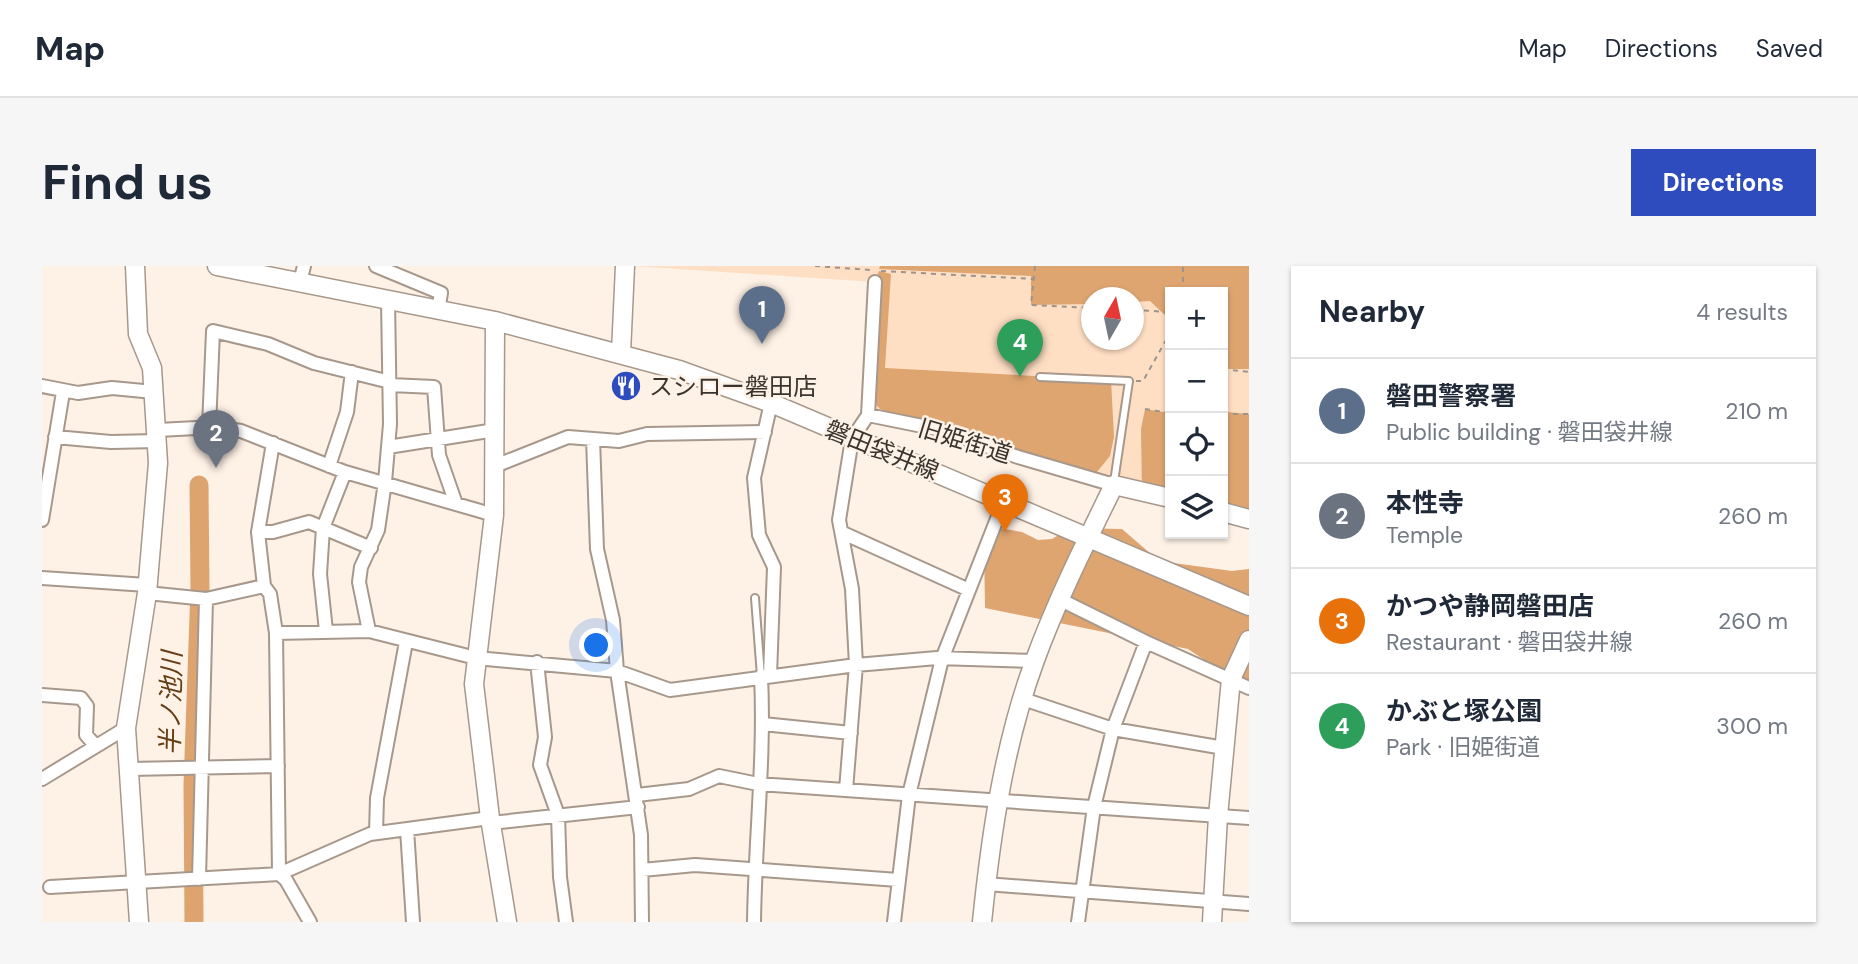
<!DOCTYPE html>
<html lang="en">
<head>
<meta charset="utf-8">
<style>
  :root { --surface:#fff; --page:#f6f6f7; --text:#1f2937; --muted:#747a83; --line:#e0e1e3; --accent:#2e4cbd }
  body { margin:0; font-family:"DM Sans","Noto Sans JP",sans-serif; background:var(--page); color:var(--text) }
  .controls { position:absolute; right:21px; top:21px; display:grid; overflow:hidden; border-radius:0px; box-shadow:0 2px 5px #0004 }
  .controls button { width:63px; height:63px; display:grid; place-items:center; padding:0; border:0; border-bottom:2px solid var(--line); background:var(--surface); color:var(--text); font:35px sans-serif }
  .compass { position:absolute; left:1039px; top:21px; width:63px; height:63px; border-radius:50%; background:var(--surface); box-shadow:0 2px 5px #0004; rotate:9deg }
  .you { position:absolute; left:555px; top:380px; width:24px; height:24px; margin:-18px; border:5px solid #fff; border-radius:50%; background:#1a73e8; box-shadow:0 0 0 10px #1a73e833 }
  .badge { display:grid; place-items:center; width:46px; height:46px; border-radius:50%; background:var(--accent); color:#fff; font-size:23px; font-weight:700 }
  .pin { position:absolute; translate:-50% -58px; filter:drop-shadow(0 2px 4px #0008) }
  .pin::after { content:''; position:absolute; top:37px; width:24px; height:21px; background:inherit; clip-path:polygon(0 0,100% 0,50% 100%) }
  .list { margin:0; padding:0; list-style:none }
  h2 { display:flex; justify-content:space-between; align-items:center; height:91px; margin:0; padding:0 28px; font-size:30px }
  h2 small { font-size:23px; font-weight:400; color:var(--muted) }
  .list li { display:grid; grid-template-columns:46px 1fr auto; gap:21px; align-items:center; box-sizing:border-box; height:105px; padding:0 28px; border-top:2px solid var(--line) }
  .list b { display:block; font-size:26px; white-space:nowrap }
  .list p { margin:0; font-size:23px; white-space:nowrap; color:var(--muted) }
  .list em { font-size:23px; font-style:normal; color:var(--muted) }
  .icon { flex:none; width:38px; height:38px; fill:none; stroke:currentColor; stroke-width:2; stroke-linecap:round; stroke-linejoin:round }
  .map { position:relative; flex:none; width:1207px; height:656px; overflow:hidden; border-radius:0px }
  header { display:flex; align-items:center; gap:42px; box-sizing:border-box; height:98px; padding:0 35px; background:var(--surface); border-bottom:2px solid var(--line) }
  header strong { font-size:33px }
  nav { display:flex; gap:38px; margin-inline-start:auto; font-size:24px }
  .intro { display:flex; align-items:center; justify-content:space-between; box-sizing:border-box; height:168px; padding:0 42px }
  h1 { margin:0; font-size:49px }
  .button { padding:18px 32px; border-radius:0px; background:var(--accent); color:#fff; font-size:24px; font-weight:700 }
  main { display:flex; gap:42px; padding:0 42px }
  aside { flex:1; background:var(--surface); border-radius:0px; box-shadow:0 2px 5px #0004 }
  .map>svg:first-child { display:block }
  .green { fill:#ffdfc3; fill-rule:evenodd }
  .forest { fill:#dea571 }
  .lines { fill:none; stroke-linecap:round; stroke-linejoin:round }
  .river { stroke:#dda470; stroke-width:19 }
  .lane-casing { stroke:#a7988b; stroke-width:10 }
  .street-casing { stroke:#a7988b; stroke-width:16 }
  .secondary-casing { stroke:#a7988b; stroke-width:21 }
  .path { stroke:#9d948c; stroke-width:2; stroke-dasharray:5 5; stroke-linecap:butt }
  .lane { stroke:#fff; stroke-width:6 }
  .street { stroke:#fff; stroke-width:12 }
  .secondary { stroke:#fff; stroke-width:18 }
  .labels { text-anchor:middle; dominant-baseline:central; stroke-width:5; stroke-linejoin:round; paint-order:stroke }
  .poi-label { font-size:24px; fill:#3a342f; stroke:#fef1e6; text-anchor:start }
  .street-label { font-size:24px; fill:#3a342f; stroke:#fef1e6 }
  .water-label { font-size:26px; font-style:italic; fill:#653f18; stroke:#fef1e6 }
</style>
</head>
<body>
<header>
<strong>Map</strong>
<nav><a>Map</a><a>Directions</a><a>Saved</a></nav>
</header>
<div class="intro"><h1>Find us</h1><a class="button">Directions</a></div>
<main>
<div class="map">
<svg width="1207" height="656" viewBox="0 0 1207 656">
  <rect width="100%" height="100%" fill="#fef1e6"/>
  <path class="green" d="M592,0H1207V251L1181,245V26H1128V232L826,149L833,16ZM1050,32H1092V74H1050Z"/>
  <path class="forest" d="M838,0H1207V103H1181V26H1128V54L1108,35L1092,36V32H1050L1049,38L989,39V10L837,3Z
    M837,5L849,8L843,102L1069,114L1072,171L1068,190L1050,212L838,143L827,131L833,16Z
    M1103,143L1128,147V231L1100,226L1099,163Z
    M1185,146L1207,148V247L1181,242V148Z
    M946,260L980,266L996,274L1010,273L1028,262L1080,263L1117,295L1190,305L1207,303V416L1176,403L1146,383L943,342L942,279Z"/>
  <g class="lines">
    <path class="river" d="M152,656L151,519L158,322L157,219"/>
    <g class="lane-casing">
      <path id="lane" d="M998,111L1087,115L1072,216
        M713,332L719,410"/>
    </g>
    <g class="street-casing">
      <path id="street" d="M334,0L399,27L396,45
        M258,16L262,0
        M348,119L392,121L397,189L414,238
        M0,120L36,127L70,122L112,126
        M826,149L833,16
        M167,161L171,65L226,78L272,97L348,116
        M116,164L174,161L199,165L303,206L452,249
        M13,171L69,176L116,175
        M551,173L555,283L571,354L575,405L599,569L600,656
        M346,181L453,164
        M287,200L305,146L310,106
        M453,200L526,171L577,175L605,168L723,166
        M0,254L21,126
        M216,266H231L267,256L329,282
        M801,267L927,324
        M0,312L105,319
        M222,320L216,266L231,177
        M105,327L164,333L222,320L228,328L234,367L237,608L244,614L268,656
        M1019,334L1104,376L1207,422
        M284,365L278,308L281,262L303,206
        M327,365L317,316L319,301L336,264L343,216L348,158L346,34
        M234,367L327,365L434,392L575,405L628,424L814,399L895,392L993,395
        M495,396L503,471L498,499L516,549L518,611L524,656
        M728,409L732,301L717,269L712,212L729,137
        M0,429L39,432L45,440L44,469L53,479
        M981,433L1071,463L1182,482
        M721,458L809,467
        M87,503L236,500
        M0,513L84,462
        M804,524L814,399L810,323L797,254L810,173L826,149L895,163L976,191L1072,219
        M595,529L647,523L677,510L716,518L1207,552
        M449,557L596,541
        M365,563L371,656
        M334,567L335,532L364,376
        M600,604L653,599L856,614
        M157,613L164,333
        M944,618L1207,638
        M8,621L237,608L328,568L448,552
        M712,656C713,575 723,491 719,410
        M852,656L867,529L900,393L962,235
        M1036,656L1052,541L1071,463L1104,376"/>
    </g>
    <g class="secondary-casing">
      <path id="secondary" d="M93,0L96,68L110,102L116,197L105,327L84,462L97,656
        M175,0L453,55L637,104L729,137L1207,340
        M453,55L452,249L432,418L448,552L465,656
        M579,87L583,0
        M1181,246L1207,253
        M940,656C949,568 962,478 993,394C1015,334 1044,276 1072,219L1128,232
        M1170,656L1176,550L1189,413L1207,374"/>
    </g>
    <path class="path" d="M773,0L829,4
      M993,0L989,39L1050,42
      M839,5L991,13
      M1141,26V0
      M1092,44L1128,46
      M1181,103L1207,106
      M1094,115H1101L1128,67
      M1103,143L1128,147
      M1181,148H1207"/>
    <use href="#lane" class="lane"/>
    <use href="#street" class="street"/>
    <use href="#secondary" class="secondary"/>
  </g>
  <defs>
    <g id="restaurant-disc" transform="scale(1.575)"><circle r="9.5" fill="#2e4cbd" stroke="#fef1e6"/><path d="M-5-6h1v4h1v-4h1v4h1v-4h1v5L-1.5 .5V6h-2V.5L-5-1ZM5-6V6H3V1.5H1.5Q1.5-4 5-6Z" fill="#fff"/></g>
  </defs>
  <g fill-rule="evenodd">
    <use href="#restaurant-disc" x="584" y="120"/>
  </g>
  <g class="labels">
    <g class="poi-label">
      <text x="607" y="120">スシロー磐田店</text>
    </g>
    <g class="street-label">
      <text transform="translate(923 175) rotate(17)">旧姫街道</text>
      <text transform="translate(840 184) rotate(22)">磐田袋井線</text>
    </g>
    <g class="water-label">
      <text transform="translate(129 437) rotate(-89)">半ノ池川</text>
    </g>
  </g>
</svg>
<div class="controls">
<button>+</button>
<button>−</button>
<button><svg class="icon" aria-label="locate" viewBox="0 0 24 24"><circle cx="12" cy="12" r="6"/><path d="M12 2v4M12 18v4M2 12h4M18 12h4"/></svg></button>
<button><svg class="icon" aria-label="layers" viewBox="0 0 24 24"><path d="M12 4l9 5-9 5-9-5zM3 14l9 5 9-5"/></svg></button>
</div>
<svg class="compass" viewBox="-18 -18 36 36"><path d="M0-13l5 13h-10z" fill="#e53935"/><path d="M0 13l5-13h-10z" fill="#747a83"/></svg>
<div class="you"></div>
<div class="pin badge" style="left:720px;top:78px;background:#5c6f8a">1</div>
<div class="pin badge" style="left:174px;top:202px;background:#6b7280">2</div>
<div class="pin badge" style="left:963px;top:266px;background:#e8710a">3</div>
<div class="pin badge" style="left:978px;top:111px;background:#2e9e5b">4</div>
</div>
<aside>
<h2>Nearby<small>4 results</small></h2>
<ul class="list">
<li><span class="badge" style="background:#5c6f8a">1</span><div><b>磐田警察署</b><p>Public building · 磐田袋井線</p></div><em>210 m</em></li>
<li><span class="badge" style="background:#6b7280">2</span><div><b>本性寺</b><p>Temple</p></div><em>260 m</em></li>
<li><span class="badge" style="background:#e8710a">3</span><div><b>かつや静岡磐田店</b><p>Restaurant · 磐田袋井線</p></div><em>260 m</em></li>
<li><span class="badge" style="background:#2e9e5b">4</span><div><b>かぶと塚公園</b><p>Park · 旧姫街道</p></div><em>300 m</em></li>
</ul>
</aside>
</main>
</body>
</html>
